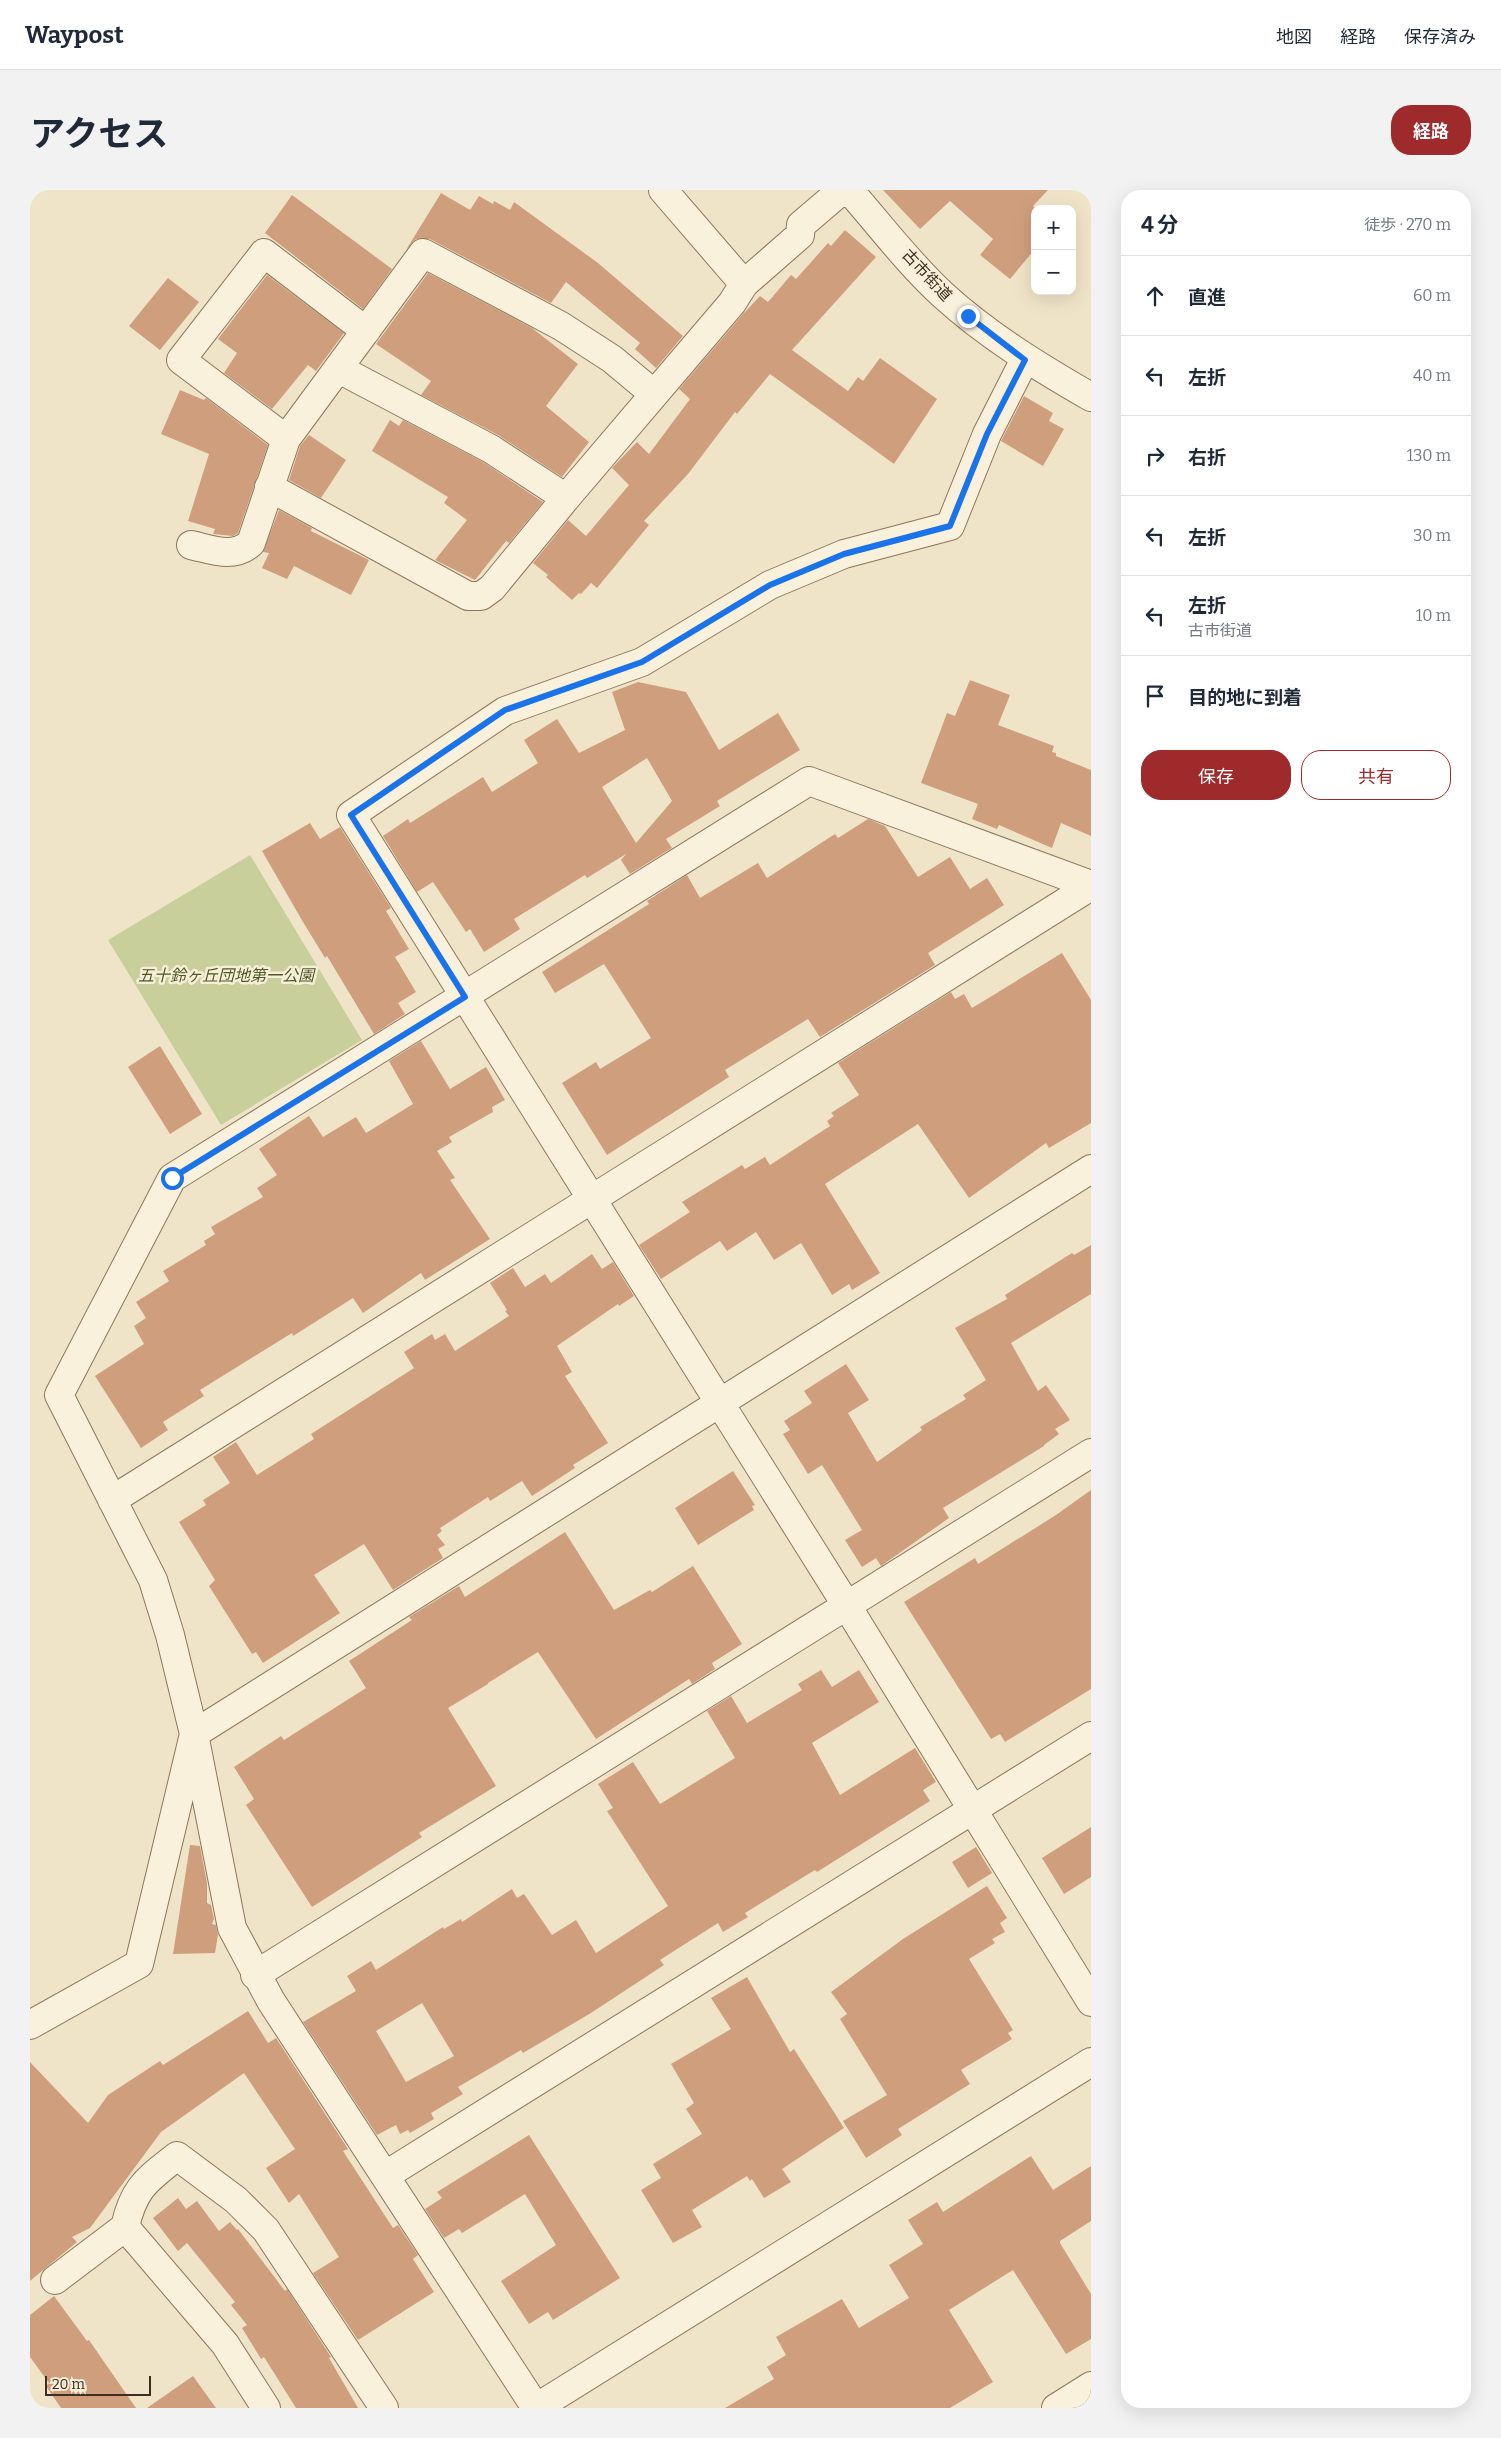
<!DOCTYPE html>
<html lang="ja">
<head>
<meta charset="utf-8">
<style>
  :root { --surface:#fff; --page:#f2f2f3; --text:#1f2937; --muted:#747a83; --line:#e0e1e3; --accent:#9e2a2b }
  body { margin:0; font-family:Bitter,"Noto Sans JP",serif; background:var(--page); color:var(--text) }
  .controls { position:absolute; right:15px; top:15px; display:grid; overflow:hidden; border-radius:10px; box-shadow:0 5px 20px #0002 }
  .controls button { width:45px; height:45px; display:grid; place-items:center; padding:0; border:0; border-bottom:1px solid var(--line); background:var(--surface); color:var(--text); font:25px sans-serif }
  .scale { position:absolute; left:15px; bottom:12px; width:106px; box-sizing:border-box; padding-left:5px; border:2px solid #3d2e20; border-top:0; font-size:14px; line-height:18px; white-space:nowrap; color:#3d2e20; -webkit-text-stroke:4px #f7eed8; paint-order:stroke }
  .stop { position:absolute; width:15px; height:15px; margin:-11px; border:4px solid #1a73e8; border-radius:50%; background:#fff }
  .stop.end { background:#1a73e8; border-color:#fff; box-shadow:0 1px 5px #0008 }
  .list { margin:0; padding:0; list-style:none }
  h2 { display:flex; justify-content:space-between; align-items:center; height:65px; margin:0; padding:0 20px; font-size:21px }
  h2 small { font-size:16px; font-weight:400; color:var(--muted) }
  .list li { display:grid; grid-template-columns:32px 1fr auto; gap:15px; align-items:center; box-sizing:border-box; height:80px; padding:0 20px; border-top:1px solid var(--line) }
  .list b { display:block; font-size:19px; white-space:nowrap }
  .list p { margin:0; font-size:16px; white-space:nowrap; color:var(--muted) }
  .list em { font-size:16px; font-style:normal; color:var(--muted) }
  .actions { display:flex; gap:10px; padding:15px 20px }
  .actions a { flex:1; padding:11px 0; border:1px solid var(--accent); border-radius:20px; text-align:center; font-size:18px; color:var(--accent) }
  .actions .main { background:var(--accent); color:#fff }
  .icon { flex:none; width:28px; height:28px; fill:none; stroke:currentColor; stroke-width:2; stroke-linecap:round; stroke-linejoin:round }
  .map { position:relative; flex:none; width:1061px; height:2218px; overflow:hidden; border-radius:20px }
  header { display:flex; align-items:center; gap:30px; box-sizing:border-box; height:70px; padding:0 25px; background:var(--surface); border-bottom:1px solid var(--line) }
  header strong { font-size:24px }
  nav { display:flex; gap:28px; margin-inline-start:auto; font-size:18px }
  .intro { display:flex; align-items:center; justify-content:space-between; box-sizing:border-box; height:120px; padding:0 30px }
  h1 { margin:0; font-size:35px }
  .button { padding:12px 22px; border-radius:20px; background:var(--accent); color:#fff; font-size:18px; font-weight:700 }
  main { display:flex; gap:30px; padding:0 30px }
  aside { flex:1; background:var(--surface); border-radius:20px; box-shadow:0 5px 20px #0002 }
  .map>svg:first-child { display:block }
  .green { fill:#c9cf9b }
  .building { fill:#cf9f7d; fill-rule:evenodd }
  .lines { fill:none; stroke-linecap:round; stroke-linejoin:round }
  .minor-casing { stroke:#8d765c; stroke-width:30 }
  .minor { stroke:#faf1dc; stroke-width:28 }
  .route { stroke:#1a73e8; stroke-width:6 }
  .labels { text-anchor:middle; dominant-baseline:central; stroke-width:5; stroke-linejoin:round; paint-order:stroke }
  .street-label { font-size:16px; fill:#3d2e20; stroke:#f7eed8 }
  .park-label { font-size:16px; font-style:italic; fill:#4d5a26; stroke:#f7eed8 }
</style>
</head>
<body>
<header>
<strong>Waypost</strong>
<nav><a>地図</a><a>経路</a><a>保存済み</a></nav>
</header>
<div class="intro"><h1>アクセス</h1><a class="button">経路</a></div>
<main>
<div class="map">
<svg width="1061" height="2218" viewBox="0 0 1061 2218">
  <rect width="100%" height="100%" fill="#f0e4c8"/>
  <path class="green" d="M220,665L332,850L191,935L78,750Z"/>
  <path class="building" d="M853,0H1018L1003,16L1005,18V59L980,89L950,65L963,49L920,11L890,39Z
    M411,3L440,20L449,6L463,14L464,11L480,20L484,12L568,73L653,146L626,178L605,159L610,153L536,92L521,113L400,49H386L376,60Z
    M262,5L362,79L333,119L235,43Z
    M815,40L846,67L762,160L818,201L828,187L833,191L850,168L907,209L864,274L740,184L707,224L705,222L658,284L614,331L619,335L567,398L561,393L551,404L549,403L542,410L516,387L518,385L503,373L538,330L556,346L599,295L582,278L607,252L619,264L660,209L649,199L713,124L730,106L738,112L761,85L766,89L798,53L801,56Z
    M398,83L502,138L548,174L516,216L559,252L532,287L468,245L391,205L401,191L346,154Z
    M237,85L314,143L286,181L278,175L242,219L194,183L207,163L188,149Z
    M138,88L169,112L130,160L99,136Z
    M150,200L174,210L176,208L238,255L208,343L203,346L183,344L185,339L158,331L179,264L131,244Z
    M994,206L1023,223L1019,231L1034,239L1013,276L971,251Z
    M360,230L369,236L373,230L453,272L513,312L479,353L476,351L445,390L405,370L437,330L414,313L418,307L342,261Z
    M279,245L316,270L291,308L259,290L270,256Z
    M249,320L282,338L281,341L339,370L321,405L264,376L257,389L232,378L239,363L233,362Z
    M940,490L980,505L968,535L1024,556L1022,562L1026,563V566L1061,580V646L1031,633L1022,658L969,635L967,639L942,629L948,614L891,593L917,523L925,526Z
    M608,492L656,502L689,560L748,523L770,560L687,611L690,616L636,649L642,658L600,684L591,670L596,664L557,688L555,685L484,729L490,739L454,762L440,739L436,742L403,692L387,702L353,646L378,629L380,633L453,587L462,602L508,573L494,550L527,529L549,563L595,540L582,502ZM617,568L642,611L606,653L572,597Z
    M838,629L855,636L888,687L920,667L940,699L957,688L974,715L898,763L905,775L790,847L778,829L695,880L699,887L577,965L532,893L566,872L570,879L621,848L574,774L525,803L512,782L619,714L617,711L657,685L670,708L728,673L737,688L805,644L808,648Z
    M280,633L290,649L310,637L361,718L356,721L379,759L365,767L386,802L368,813L375,824L344,844L297,766L295,768L273,732L232,661Z
    M1032,763L1061,810V933L1019,958L1016,953L939,1008L888,934L795,994L850,1083L822,1100L819,1094L802,1105L771,1053L744,1070L726,1042L697,1061L690,1051L631,1089L609,1055L660,1022L652,1012L712,975L715,979L735,967L740,975L800,936L797,931L804,926L801,923L829,905L808,873L921,802L925,809L934,804L942,818Z
    M391,851L420,899L456,877L475,910L462,917L463,922L419,947L422,952L407,961L425,988L420,990L460,1049L395,1090L391,1083L333,1123L323,1108L263,1146L262,1143L170,1200L174,1206L133,1232L138,1240L111,1258L65,1186L114,1154L104,1136L116,1128L106,1112L139,1091L133,1081L176,1055L174,1051L185,1044L181,1037L233,1007L227,998L247,985L229,959L279,926L293,947L326,927L336,943L383,914L359,871Z
    M130,856L172,924L140,944L98,877Z
    M1061,1055V1104L981,1153L1008,1201L1016,1195L1040,1230L1025,1239L1029,1244L1014,1255V1256L913,1318L919,1328L851,1376L846,1368L832,1377L815,1350L832,1340L792,1275L778,1284L753,1244L760,1240L754,1231L782,1213L774,1201L816,1174L839,1210L818,1223L847,1272L892,1240L890,1237L936,1209L933,1205L956,1190L925,1138L977,1109L975,1105L1042,1063L1044,1065Z
    M562,1064L572,1079L583,1072L604,1106L589,1116L588,1114L527,1156L542,1182L535,1186L578,1253L543,1275L545,1278L502,1306L492,1291L460,1311L458,1307L410,1338L412,1341L407,1345L415,1355L408,1359L413,1368L363,1400L334,1354L284,1385L310,1423L233,1473L226,1462L222,1464L179,1396L185,1390L149,1332L176,1315L173,1310L200,1293L183,1267L206,1252L227,1285L284,1249L281,1244L384,1178L374,1162L402,1144L405,1150L415,1144L425,1161L479,1126L475,1121L477,1120L460,1093L483,1078L495,1097L515,1084L521,1093Z
    M703,1281L725,1315L722,1316L724,1320L668,1355L645,1318Z
    M1061,1300V1499L975,1552L970,1544L961,1549L874,1412L945,1368L948,1374L1026,1325Z
    M535,1342L584,1420L620,1400L622,1402L663,1376L712,1454L682,1473L685,1479L662,1494L659,1489L566,1549L508,1462L458,1493V1494L418,1518L466,1596L389,1643L392,1647L282,1717L216,1615L224,1609L204,1577L251,1546L254,1550L336,1498L319,1471L382,1430L379,1427L429,1396L435,1407Z
    M791,1480L802,1497L829,1480L849,1512L782,1553L810,1605L885,1558L906,1592L893,1600L900,1611L787,1682L785,1680L715,1723L718,1727L693,1742L688,1733L630,1770L634,1775L561,1823L493,1863L491,1860L428,1897L433,1904L401,1923L404,1929L380,1943L378,1940L370,1944L366,1935L347,1945L273,1832L326,1801L317,1786L341,1771L346,1780L413,1737L414,1739L431,1729L432,1732L482,1699L487,1708L494,1704L522,1745L546,1730L566,1763L638,1716L577,1621L583,1618L568,1594L603,1572L630,1614L705,1568L677,1521L701,1506L717,1533L772,1500L768,1494ZM392,1813L424,1866L376,1892L346,1841Z
    M1061,1637V1687L1034,1704L1012,1668Z
    M160,1655L170,1656L177,1693V1713L181,1715L184,1729L182,1734L186,1735L188,1745L185,1763L143,1764Z
    M946,1657L962,1683L938,1698L922,1672Z
    M957,1696L977,1728L970,1733L975,1742L962,1749L965,1753L939,1769L983,1840L978,1843L982,1849L931,1880L940,1894L868,1939L872,1945L836,1968L813,1931L857,1905L810,1829L817,1824L801,1802L873,1749Z
    M717,1787L760,1862L764,1859L814,1938L752,1979L761,1992L734,2008L722,1989L720,1991L717,1986L662,2020L672,2037L643,2053L611,2000L631,1988L623,1974L672,1944L656,1919L664,1913L641,1874L701,1839L681,1808Z
    M218,1821L238,1853L246,1848L318,1959L313,1961L363,2038L368,2035L388,2065L383,2069L404,2102L328,2150L283,2083L309,2067L269,2004L259,2013L236,1978L265,1959L214,1883L131,1942L60,2038L42,2047L47,2052L0,2091V1872L58,1933L78,1905L130,1871L133,1875Z
    M499,1945L590,2088L523,2130L518,2122L499,2134L471,2091L526,2055L495,2004L432,2043L429,2039L414,2048L395,2019L412,2008L407,2002Z
    M1001,1966L1023,2000L1061,1976V2031L1030,2051V2053L1061,2104V2149L1036,2164L983,2080L919,2120L963,2192L920,2218H695L744,2189L737,2177L756,2165L746,2147L812,2109L829,2138L879,2108L859,2075L893,2054L878,2030L907,2012L913,2022Z
    M148,2008L156,2019L167,2011L189,2041L200,2032L207,2040L208,2039L255,2101L257,2099L301,2167L299,2168L328,2218H266L234,2167L231,2169L212,2138L217,2135L201,2115L205,2112L157,2053L148,2061L123,2028Z
    M24,2106L57,2151L59,2150L106,2218H31L16,2196L19,2193L0,2167V2125Z
    M163,2186L186,2218H117Z"/>
  <g class="lines">
    <g class="minor-casing">
      <path id="minor" d="M633,0L714,94
        M819,0C850,35 879,74 913,105C958,146 1009,177 1061,207
        M995,169L957,244L920,336L814,364L740,395L612,472L475,521L321,625L817,1416L1061,1812
        M309,179L461,259L536,308
        M256,249L151,170L234,63L336,141
        M239,297L438,406H451L462,398L536,308L702,113L714,94L770,45L771,35L812,0
        M161,355C183,360 203,369 221,353L256,249L393,63L531,136L582,169L624,204
        M82,1310L1061,696
        M225,1785L1061,1263
        M0,1835L109,1774L164,1544L1061,979
        M356,1985L1061,1546
        M95,2037L195,2154L236,2218
        M25,2090L95,2037C104,1997 117,1990 147,1966L206,2010L236,2040L354,2218
        M506,2218L241,1811L202,1738L164,1544L140,1445L123,1390L29,1205L142,988L779,591L1061,695
        M506,2218L1061,1872
        M1026,2218L1061,2196"/>
    </g>
    <use href="#minor" class="minor"/>
  </g>
  <g class="lines">
    <path class="route" d="M142,988L435,807L321,625L475,520L612,472L740,395L814,364L920,336L957,244L995,170L938,126"/>
  </g>
  <g class="labels">
    <g class="street-label">
      <text transform="translate(897 85) rotate(47)">古市街道</text>
    </g>
    <g class="park-label">
      <text x="196" y="785">五十鈴ヶ丘団地第一公園</text>
    </g>
  </g>
</svg>
<div class="controls">
<button>+</button>
<button>−</button>
</div>
<div class="scale">20 m</div>
<div class="stop" style="left:142px;top:988px"></div>
<div class="stop end" style="left:938px;top:126px"></div>
</div>
<aside>
<h2>4 分<small>徒歩 · 270 m</small></h2>
<ul class="list">
<li><svg class="icon" aria-label="ahead" viewBox="0 0 24 24"><path d="M12 20V5M6 11l6-6 6 6"/></svg><div><b>直進</b></div><em>60 m</em></li>
<li><svg class="icon" aria-label="left" viewBox="0 0 24 24"><path d="M17 20v-9H6M10 6l-5 5 5 5"/></svg><div><b>左折</b></div><em>40 m</em></li>
<li><svg class="icon" aria-label="right" viewBox="0 0 24 24"><path d="M7 20v-9h11M14 6l5 5-5 5"/></svg><div><b>右折</b></div><em>130 m</em></li>
<li><svg class="icon" aria-label="left" viewBox="0 0 24 24"><path d="M17 20v-9H6M10 6l-5 5 5 5"/></svg><div><b>左折</b></div><em>30 m</em></li>
<li><svg class="icon" aria-label="left" viewBox="0 0 24 24"><path d="M17 20v-9H6M10 6l-5 5 5 5"/></svg><div><b>左折</b><p>古市街道</p></div><em>10 m</em></li>
<li><svg class="icon" aria-label="arrive" viewBox="0 0 24 24"><path d="M6 21V4h12l-3 4 3 4H6"/></svg><div><b>目的地に到着</b></div></li>
</ul>
<div class="actions"><a class="main">保存</a><a>共有</a></div>
</aside>
</main>
</body>
</html>
